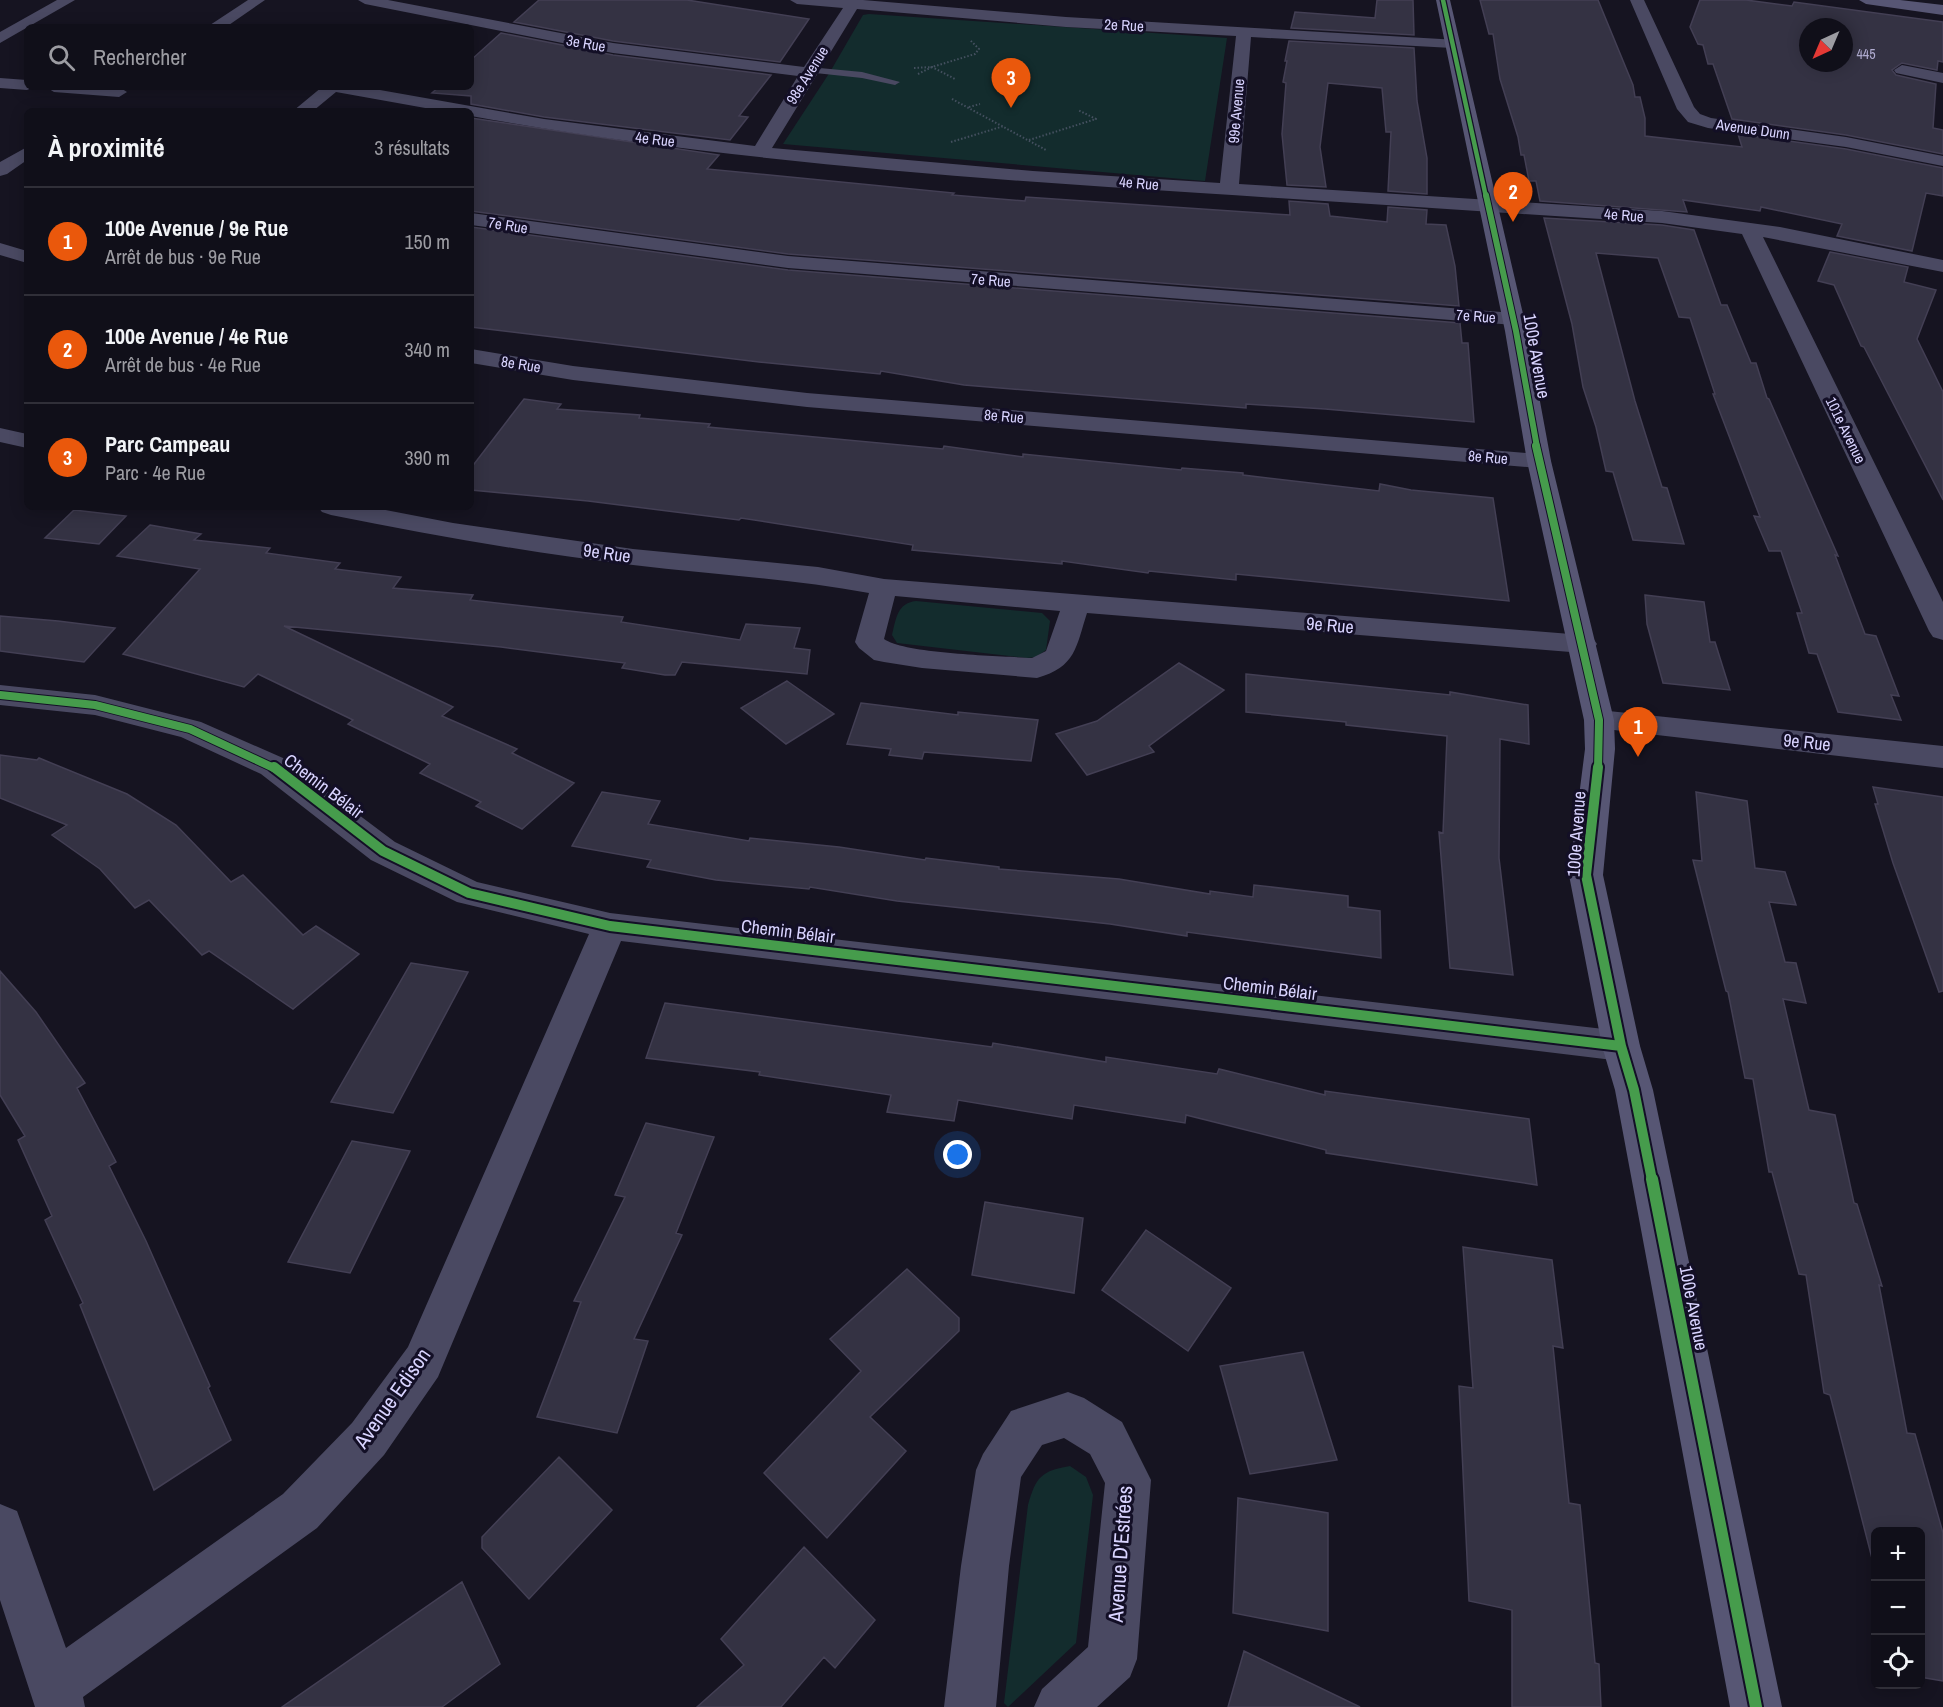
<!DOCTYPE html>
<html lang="fr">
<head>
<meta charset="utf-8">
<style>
  :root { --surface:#100f19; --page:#1e1d26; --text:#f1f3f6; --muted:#9c9ca2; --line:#302f38; --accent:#ea580c }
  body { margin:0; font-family:"Archivo Narrow",sans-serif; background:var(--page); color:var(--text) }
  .controls { position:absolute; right:18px; bottom:18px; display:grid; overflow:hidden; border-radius:9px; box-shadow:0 3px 15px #0003 }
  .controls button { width:54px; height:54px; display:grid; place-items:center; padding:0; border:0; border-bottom:2px solid var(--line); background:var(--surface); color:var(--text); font:30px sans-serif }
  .compass { position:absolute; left:1799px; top:18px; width:54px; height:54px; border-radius:50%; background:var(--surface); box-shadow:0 3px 15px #0003; rotate:224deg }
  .you { position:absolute; left:958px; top:1155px; width:21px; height:21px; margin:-15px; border:4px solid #fff; border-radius:50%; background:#1a73e8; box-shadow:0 0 0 9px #1a73e833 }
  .badge { display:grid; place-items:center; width:39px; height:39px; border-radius:50%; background:var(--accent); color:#fff; font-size:20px; font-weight:700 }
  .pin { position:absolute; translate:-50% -50px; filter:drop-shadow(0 2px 3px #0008) }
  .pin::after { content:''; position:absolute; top:32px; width:21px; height:18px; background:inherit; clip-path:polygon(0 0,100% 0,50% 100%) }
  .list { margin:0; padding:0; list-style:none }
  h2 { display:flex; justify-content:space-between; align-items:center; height:78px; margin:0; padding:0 24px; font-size:26px }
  h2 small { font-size:20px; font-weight:400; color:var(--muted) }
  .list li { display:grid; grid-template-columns:39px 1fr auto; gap:18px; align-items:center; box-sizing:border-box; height:108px; padding:0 24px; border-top:2px solid var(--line) }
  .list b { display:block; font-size:22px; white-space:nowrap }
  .list p { margin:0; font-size:20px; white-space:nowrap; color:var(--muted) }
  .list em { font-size:20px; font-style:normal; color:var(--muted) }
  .icon { flex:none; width:33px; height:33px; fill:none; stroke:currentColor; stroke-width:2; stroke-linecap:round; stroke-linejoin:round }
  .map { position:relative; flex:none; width:1943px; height:1707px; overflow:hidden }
  .search { position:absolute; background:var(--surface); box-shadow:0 3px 15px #0003; left:24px; top:24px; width:450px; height:66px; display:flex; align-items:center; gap:15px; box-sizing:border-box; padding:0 21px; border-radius:9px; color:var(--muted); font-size:22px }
  .panel { position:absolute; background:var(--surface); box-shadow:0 3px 15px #0003; left:24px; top:108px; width:450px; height:402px; border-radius:9px }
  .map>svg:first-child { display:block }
  .green { fill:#132c2d }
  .building { fill:#343243; stroke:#433f54; stroke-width:1.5; fill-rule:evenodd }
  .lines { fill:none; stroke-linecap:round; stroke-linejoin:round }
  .path { stroke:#44505f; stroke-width:2; stroke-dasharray:1.5 2; stroke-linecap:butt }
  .lane { fill:#4a4962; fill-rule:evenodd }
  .street { fill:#4a4962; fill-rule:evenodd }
  .secondary { fill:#575674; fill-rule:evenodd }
  .cycleway-far4-casing { stroke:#130f26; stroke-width:7 }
  .cycleway-far3-casing { stroke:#130f26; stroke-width:8 }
  .cycleway-far2-casing { stroke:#130f26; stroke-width:10 }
  .cycleway-far1-casing { stroke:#130f26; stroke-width:14 }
  .cycleway-casing { stroke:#130f26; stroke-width:16 }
  .cycleway-far4 { stroke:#469c4c; stroke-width:4.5 }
  .cycleway-far3 { stroke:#469c4c; stroke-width:6 }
  .cycleway-far2 { stroke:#469c4c; stroke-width:8 }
  .cycleway-far1 { stroke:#469c4c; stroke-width:10 }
  .cycleway { stroke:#469c4c; stroke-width:12 }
  .labels { text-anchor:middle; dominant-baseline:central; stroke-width:6; stroke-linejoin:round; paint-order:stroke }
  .far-number-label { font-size:14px; fill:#b0acd0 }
  .far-street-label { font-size:15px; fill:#d9d4ff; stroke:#130f26 }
  .street-label { font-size:18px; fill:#d9d4ff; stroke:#130f26 }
  .near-street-label { font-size:21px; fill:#d9d4ff; stroke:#130f26 }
</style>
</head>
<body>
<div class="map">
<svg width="1943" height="1707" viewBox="0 0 1943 1707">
  <rect width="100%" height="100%" fill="#161421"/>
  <path class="green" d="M869,14L1227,38L1205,181L783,144L830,72L863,15Z
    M916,601L1042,613L1050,621L1046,650L1036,657L1027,658L897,643L892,635C896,619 897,603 916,601Z
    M1070,1466L1086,1477L1093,1495L1076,1643L1008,1707L1004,1703L1028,1505C1036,1477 1041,1471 1070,1466Z"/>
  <path class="building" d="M539,0H687L809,19L780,62L613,41L514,22Z
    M1377,0H1413L1414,35L1291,28L1295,12L1375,18Z
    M1480,0H1598L1633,85L1635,97H1640L1645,118V136L1742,147L1738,134L1846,149L1943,168V196L1926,193L1912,251L1837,236L1842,224L1761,207L1760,211L1683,200L1687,212L1540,201L1536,181H1529L1524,155H1521L1518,137L1500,79L1493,34H1489Z
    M1700,0H1746L1792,6L1794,2L1943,22V62L1938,61L1937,70L1902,63L1892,70L1896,75L1936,84L1933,128L1943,130V154L1846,135L1732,119L1713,64H1708L1703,45L1698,44L1690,27ZM1808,27H1844V63H1808Z
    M501,33L613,55L771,75L739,116L748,117L730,140L544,117L471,104V96L432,93L439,87H471V60Z
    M1289,41L1414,48L1417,101L1427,158V194L1388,191L1391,132H1386L1382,88L1328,83L1320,147L1326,187L1287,185L1282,134L1286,83L1283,82L1287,61H1285Z
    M471,118L719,155L707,169L954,193L952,195L1025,201L1026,197L1290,215L1289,201L1328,204L1330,216L1387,222L1388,207L1427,210L1426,224L1446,225L1455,266L1459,306L788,254L471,211Z
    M1544,218L1662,225L1694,230L1721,305H1727L1751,363H1756L1767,398L1769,399L1838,556L1835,555L1865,634L1876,636L1899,696L1891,695L1901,720L1838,712L1817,654L1809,653L1797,613H1802L1781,551H1769L1754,516L1760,517L1713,394H1715L1690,318L1679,317L1658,258L1596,253L1635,401L1662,487L1667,488L1684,544L1633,540L1613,472L1606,471L1596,427L1583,387L1572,324Z
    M471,227L788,270L1460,323L1462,343H1468L1474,422L1325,409L1246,404V408L964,385L881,371L880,374L759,362L471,327Z
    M1830,252L1908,267L1904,282L1936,290L1917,339L1943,392V500L1864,347L1861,346L1834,285L1818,281Z
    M524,399L561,404L557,409L640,415L639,418L710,424L708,427L943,449L944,446L1023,457V454L1181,470L1182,468L1243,473V475L1379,491L1380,484L1411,490L1493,498L1509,601L1236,574V580L1149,571L1148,573L1062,561V564L912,550L913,545L741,518L739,520L588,501L471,490V468Z
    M74,510L126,516L99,544L45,538Z
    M150,525L201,534L194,540L270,548L266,553L340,563L335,569L401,577L393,588L473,595L470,600L623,617L621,622L740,640L746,624L800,628L794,648L810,650L807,674L682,662L675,675H665L622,668L625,663L501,647L284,626L453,707L442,716L517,749L512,753L574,783L522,829L476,806L481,802L420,773L430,764L348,724L353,720L258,674L244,687L123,654L200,569L117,556Z
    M1645,595L1704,602L1710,642H1715L1730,690L1663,683L1647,624Z
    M0,616L58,621L115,628L84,662L0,651Z
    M1179,663L1224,690L1149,746L1154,752L1087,775L1056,734L1097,721Z
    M1246,674L1450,695V692L1528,705L1529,744L1500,739L1499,858L1513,975L1450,968L1439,832L1443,833L1447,736L1346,725V722L1246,712Z
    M787,681L834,714L786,744L741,708Z
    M861,703L958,715V712L1038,720L1031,761L924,752L922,759L889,755L891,749L847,744Z
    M0,755L37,760L39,758L127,794L176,825L231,882L243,875L303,935L316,926L359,954L293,1009L209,951L202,955L149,900L135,908L100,869L52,835L67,825L0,798Z
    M1873,787L1943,797V991L1939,992L1893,863L1875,804H1878Z
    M602,792L660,801L648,824L749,841L750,838L839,847L925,860L926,858L999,867V869L1119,879L1210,894V891L1253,897L1254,885L1348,896V907L1380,911L1381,958L1187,932V936L1110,924L897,901L810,887L809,889L716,880L647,867L651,860L572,846Z
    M1696,792L1747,801L1755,868L1785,872L1796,905L1769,902L1785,962L1796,963L1806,1003L1783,999L1809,1110L1835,1115L1854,1203L1857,1204L1882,1286L1879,1285L1907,1433L1915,1434L1943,1533V1681L1920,1677V1532H1875V1570L1830,1395L1824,1393L1806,1275L1799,1274L1772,1172H1769L1753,1079L1745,1078L1728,992L1726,991L1693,860L1702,861Z
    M411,963L468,972L393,1113L331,1102Z
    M0,971L36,1012L85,1083L77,1088L116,1162L109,1166L146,1241L210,1386L208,1388L231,1440L154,1490L80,1305L83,1303L45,1220L52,1216L18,1140L25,1136L0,1095Z
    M665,1003L992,1047L993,1043L1106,1062V1057L1217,1074L1219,1069L1325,1095V1091L1529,1119L1537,1185L1326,1153V1150L1186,1115L1185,1123L1074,1105L1072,1119L958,1100L954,1121L887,1112L891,1095L759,1075L760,1072L646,1058Z
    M646,1123L714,1137L676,1233L682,1235L634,1339L648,1341L617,1433L537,1417L581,1302L574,1301L625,1197L615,1195Z
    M352,1141L410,1151L350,1273L288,1262Z
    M985,1202L1083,1218L1074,1293L972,1275Z
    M1146,1230L1231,1288L1188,1351L1102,1290Z
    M1463,1247L1552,1260L1563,1348L1553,1346L1569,1503L1580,1505L1595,1663L1599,1664L1601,1707H1512V1610L1469,1601L1459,1386L1473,1388Z
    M907,1269L959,1318V1331L870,1417L906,1451L827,1538L764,1473L861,1371L830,1339Z
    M1303,1352L1337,1460L1250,1474L1220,1366Z
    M559,1457L612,1510L529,1599L482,1548V1537Z
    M1238,1498L1328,1513V1631L1233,1613Z
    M804,1547L875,1620L835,1668L824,1657L781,1707H697L744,1665L721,1639Z
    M462,1582L500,1664L442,1707H282Z
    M1244,1651L1360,1707H1228Z"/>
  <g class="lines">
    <path class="path" d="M914,68L932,67L955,79
      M918,74L932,67L975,54L979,49L970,40
      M952,99L1046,150
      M969,107L980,104
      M1029,140L1096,119L1078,110
      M951,142L1004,126"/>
    <path class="lane" d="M809,67L862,72L900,82L895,85L862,78L806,72V68Z"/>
    <path class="street" d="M57,0H75L0,43V32Z
      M248,0H265L226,27H207Z
      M358,0H388L613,43L804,67L843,8L797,4L790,0H863L1066,17L1458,40L1460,43L1458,46L1452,48L1251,37L1239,184L1662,211L1780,227L1943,260V272L1763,237L1943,602V640L1933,637L1929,631L1742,234L1662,223C1508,213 1353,203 1200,193C957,178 712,159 471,116V111H442L336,92L313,111H293L322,87H363L544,119L755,146L798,76L613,53L365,4ZM857,9L1066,27L1236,36L1220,183L1033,171L772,148Z
      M1630,0H1644L1694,107L1700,114L1711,118L1846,137L1943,156V166L1846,147L1708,128L1688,122L1677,109Z
      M1902,65L1943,73V83L1896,73L1894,70Z
      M0,78L27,80V87H34L27,90L0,88Z
      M46,87H119L127,92L119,97L54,92Z
      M27,147V160L7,174L0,176V162Z
      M471,213L788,256L1514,313L1522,314L1525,319L1522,324L1514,325L788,268L471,225Z
      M0,243L27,251V263L0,255Z
      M471,349L573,366L807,393L1539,454L1548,456L1551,461L1548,466L1539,468L807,407L573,380L471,363Z
      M0,428L27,434V448L0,442Z
      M318,507H370L453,523L633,549L818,567L884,579L1583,635L1593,638L1597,644L1593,650L1583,653L1087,613C1076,647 1076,667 1037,678L922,668L884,662L874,660L859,648L855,642L869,593C791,578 712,575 633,565C532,553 431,535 331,515L322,512ZM895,596L1060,611L1046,651L1032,658C1001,656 905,654 884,639Z
      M0,685L95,695L201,722L283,758L395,842L477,882L610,913L1621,1031L1634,1035L1640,1046L1634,1057L1621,1061L621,941L438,1377L384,1455L317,1528L83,1697L85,1707H35L0,1600V1504L17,1511L66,1648L283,1494L352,1423L408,1347L589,934L457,902L371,860L261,774L181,737L95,715L0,705Z
      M1599,710L1943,746V768L1588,727L1584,720L1588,713Z
      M1068,1392L1084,1398L1122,1422L1151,1480L1137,1659L1130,1677L1097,1707H1034L1042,1689L1088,1647L1105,1483L1090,1454L1064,1438L1042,1445L1021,1477L1009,1566L996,1707H944L961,1566L976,1470L983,1454L1011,1411Z"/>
    <path class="secondary" d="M1436,0H1450L1527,331L1551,461L1614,720L1615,749L1603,875L1640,1046L1653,1090L1782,1707H1730L1615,1090L1602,1046L1569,875L1585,749L1584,720L1527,461L1505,331Z
      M1859,0H1900L1943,5V15L1866,4Z"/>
    <g class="cycleway-far4-casing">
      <path id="cycleway-far4" d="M1443,0L1486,197"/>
    </g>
    <g class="cycleway-far3-casing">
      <path id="cycleway-far3" d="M1486,195L1516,331L1537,447"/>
    </g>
    <g class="cycleway-far2-casing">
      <path id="cycleway-far2" d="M1536,446L1599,720L1598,769
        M0,695L95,705L190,729L276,769"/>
    </g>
    <g class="cycleway-far1-casing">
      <path id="cycleway-far1" d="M274,767L383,851L469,893L610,926L1621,1046
        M1598,767L1586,875L1621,1046L1634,1090L1652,1180"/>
    </g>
    <g class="cycleway-casing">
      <path id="cycleway" d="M1652,1179L1756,1707"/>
    </g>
    <use href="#cycleway-far4" class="cycleway-far4"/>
    <use href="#cycleway-far3" class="cycleway-far3"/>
    <use href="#cycleway-far2" class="cycleway-far2"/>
    <use href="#cycleway-far1" class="cycleway-far1"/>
    <use href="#cycleway" class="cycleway"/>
  </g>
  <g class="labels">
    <g class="far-number-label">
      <text x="1866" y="54">445</text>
    </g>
    <g class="far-street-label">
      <text transform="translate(1124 25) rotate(3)">2e Rue</text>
      <text transform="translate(586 43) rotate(10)">3e Rue</text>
      <text transform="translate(807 75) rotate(-58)">98e Avenue</text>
      <text transform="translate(1236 111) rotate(-85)">99e Avenue</text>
      <text transform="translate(1753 129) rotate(8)">Avenue Dunn</text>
      <text transform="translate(655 139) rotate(7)">4e Rue</text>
      <text transform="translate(1139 183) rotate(5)">4e Rue</text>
      <text transform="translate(1624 215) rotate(4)">4e Rue</text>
      <text transform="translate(508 225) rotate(9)">7e Rue</text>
      <text transform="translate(991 280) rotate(4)">7e Rue</text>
      <text transform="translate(1476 316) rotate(4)">7e Rue</text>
      <text transform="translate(521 364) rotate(9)">8e Rue</text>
      <text transform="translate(1004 416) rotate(5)">8e Rue</text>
      <text transform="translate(1846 430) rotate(64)">101e Avenue</text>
      <text transform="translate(1488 457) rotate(5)">8e Rue</text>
    </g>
    <g class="street-label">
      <text transform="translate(1537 356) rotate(80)">100e Avenue</text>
      <text transform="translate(607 553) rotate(8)">9e Rue</text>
      <text transform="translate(1330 625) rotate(5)">9e Rue</text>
      <text transform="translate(1807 742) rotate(6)">9e Rue</text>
      <text transform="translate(324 786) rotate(37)">Chemin Bélair</text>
      <text transform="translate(1576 834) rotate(-86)">100e Avenue</text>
      <text transform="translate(788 931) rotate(7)">Chemin Bélair</text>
      <text transform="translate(1270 988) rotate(7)">Chemin Bélair</text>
      <text transform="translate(1694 1308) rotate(79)">100e Avenue</text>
    </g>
    <g class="near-street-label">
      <text transform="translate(392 1398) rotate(-55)">Avenue Edison</text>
      <text transform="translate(1120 1554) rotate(-86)">Avenue D'Estrées</text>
    </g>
  </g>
</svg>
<div class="controls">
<button>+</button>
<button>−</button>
<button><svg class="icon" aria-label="locate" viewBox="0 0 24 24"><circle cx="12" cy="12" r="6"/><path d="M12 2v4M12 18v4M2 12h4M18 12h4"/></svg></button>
</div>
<svg class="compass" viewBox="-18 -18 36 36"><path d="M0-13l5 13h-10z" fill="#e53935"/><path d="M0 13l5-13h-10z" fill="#9c9ca2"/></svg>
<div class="you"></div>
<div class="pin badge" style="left:1638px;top:757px">1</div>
<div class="pin badge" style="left:1513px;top:222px">2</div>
<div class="pin badge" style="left:1011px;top:108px">3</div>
<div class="search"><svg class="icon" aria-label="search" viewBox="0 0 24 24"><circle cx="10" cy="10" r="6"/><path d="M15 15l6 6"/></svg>Rechercher</div>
<section class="panel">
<h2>À proximité<small>3 résultats</small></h2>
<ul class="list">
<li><span class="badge">1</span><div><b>100e Avenue / 9e Rue</b><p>Arrêt de bus · 9e Rue</p></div><em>150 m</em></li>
<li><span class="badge">2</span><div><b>100e Avenue / 4e Rue</b><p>Arrêt de bus · 4e Rue</p></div><em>340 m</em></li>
<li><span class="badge">3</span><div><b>Parc Campeau</b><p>Parc · 4e Rue</p></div><em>390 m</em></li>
</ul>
</section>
</div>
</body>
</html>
